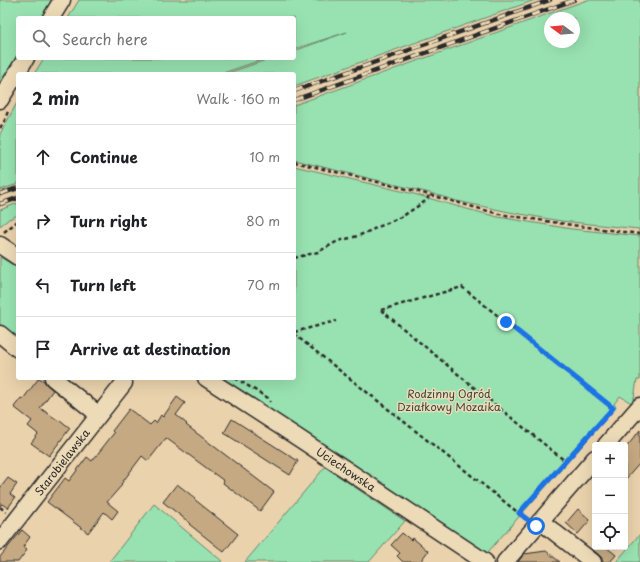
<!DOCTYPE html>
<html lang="en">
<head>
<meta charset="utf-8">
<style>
  :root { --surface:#fff; --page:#f6f6f6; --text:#202124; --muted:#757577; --line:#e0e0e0 }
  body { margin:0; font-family:"Playpen Sans",sans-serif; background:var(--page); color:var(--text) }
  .controls { position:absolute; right:12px; bottom:12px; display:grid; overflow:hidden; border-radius:4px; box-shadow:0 4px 16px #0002 }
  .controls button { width:36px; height:36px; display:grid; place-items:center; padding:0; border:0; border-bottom:1px solid var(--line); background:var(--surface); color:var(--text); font:20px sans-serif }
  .compass { position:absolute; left:544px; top:12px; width:36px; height:36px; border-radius:50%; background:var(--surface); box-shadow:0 4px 16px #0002; rotate:286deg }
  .stop { position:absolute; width:12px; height:12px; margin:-9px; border:3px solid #1a73e8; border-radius:50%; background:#fff }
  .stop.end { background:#1a73e8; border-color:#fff; box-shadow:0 1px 4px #0008 }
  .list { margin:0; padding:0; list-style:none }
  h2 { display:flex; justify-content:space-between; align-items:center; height:52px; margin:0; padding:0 16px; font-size:17px }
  h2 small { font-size:13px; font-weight:400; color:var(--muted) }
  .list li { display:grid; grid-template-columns:26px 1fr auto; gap:12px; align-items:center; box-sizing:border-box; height:64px; padding:0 16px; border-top:1px solid var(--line) }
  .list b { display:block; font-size:15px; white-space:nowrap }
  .list em { font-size:13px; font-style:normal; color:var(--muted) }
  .icon { flex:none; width:22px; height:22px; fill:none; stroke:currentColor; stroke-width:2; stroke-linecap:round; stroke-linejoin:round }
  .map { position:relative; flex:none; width:640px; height:562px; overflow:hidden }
  .search { position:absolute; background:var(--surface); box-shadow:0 4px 16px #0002; left:16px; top:16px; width:280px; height:44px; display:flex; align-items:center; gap:10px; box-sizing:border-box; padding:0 14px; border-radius:4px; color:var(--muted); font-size:15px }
  .panel { position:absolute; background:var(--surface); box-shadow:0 4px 16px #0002; left:16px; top:72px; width:280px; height:308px; border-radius:4px }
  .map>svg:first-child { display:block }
  .green { fill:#98e2b1; stroke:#62866e; fill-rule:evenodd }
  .building { fill:#c5a983; stroke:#2b2b2b }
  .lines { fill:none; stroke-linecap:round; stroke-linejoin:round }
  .minor-casing { stroke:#2b2b2b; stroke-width:19 }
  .path { stroke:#2b2b2b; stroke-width:2.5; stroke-dasharray:4 3; stroke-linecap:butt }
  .minor { stroke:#eddab7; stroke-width:16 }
  .rail-casing { stroke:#2b2b2b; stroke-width:4.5 }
  .rail { stroke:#eddab7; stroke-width:3; stroke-dasharray:9; stroke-linecap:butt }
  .route { stroke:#1a73e8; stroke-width:5 }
  .labels { text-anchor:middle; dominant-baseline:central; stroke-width:3; stroke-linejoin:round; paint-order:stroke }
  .park-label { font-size:11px; fill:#3b463f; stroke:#eddab7 }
  .street-label { font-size:11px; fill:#2b2b2b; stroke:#eddab7 }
</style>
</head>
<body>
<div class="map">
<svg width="640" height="562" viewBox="0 0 640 562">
  <rect width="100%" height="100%" fill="#ead2ac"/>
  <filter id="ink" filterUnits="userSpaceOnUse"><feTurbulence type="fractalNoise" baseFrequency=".025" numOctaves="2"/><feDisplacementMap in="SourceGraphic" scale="8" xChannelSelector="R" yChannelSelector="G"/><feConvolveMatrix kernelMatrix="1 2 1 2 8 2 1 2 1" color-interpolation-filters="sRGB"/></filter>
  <g filter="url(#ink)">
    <path class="green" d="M0,0H53L41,18H18V56L0,86Z
      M79,0H535L294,86V74H225L272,58H294V51L347,32L294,49V18H68Z
      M587,0H640V232H639V229L561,221L509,212L457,201L430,193L294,160V105ZM550,18H574V42H550Z
      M44,58H267L220,74H34Z
      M18,101V184L0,190V134Z
      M294,166L414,194L463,208L498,217L572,229L640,236V380H637L633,404L620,396L614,404L616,407L487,553L215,378H294Z
      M18,203V215L9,219L0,226V210Z
      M0,257L18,268V344L0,329Z
      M325,467L405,521L369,562H245Z
      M154,504L223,562H109Z
      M640,534V562H616Z"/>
    <path class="building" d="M39,378L44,381L47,385L53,390L40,408L59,421L60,420L70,428L49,456L31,443L38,434L28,426L32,421L14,407L21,398L23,399Z
      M177,397L185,403L176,415L187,424L186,425L274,492L260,511L223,483L224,481L166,438L148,461L142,456L121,484L122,485L107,502L118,511L112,519L104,512L88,533L47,502L65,478L69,481L87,457L92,461L114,433L112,431L129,409L150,425L154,421L156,423L161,415L163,417Z
      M232,419L298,461L290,475L224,433Z
      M640,430V463L625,480V449Z
      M8,478L17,484L10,494L15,498L8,508L2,504L0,506V486L1,487Z
      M177,484L195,498L194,499L238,534L224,552L189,524L190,523L163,502Z
      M578,509L590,520L578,534L566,523Z
      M22,530L30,537L23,547L27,550L18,562H0V557Z
      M402,533L411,540L413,538L428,551L420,562H403L397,556L400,553L391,545Z
      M596,547H606L616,555L610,562H602V558L599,555L593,550Z
      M546,551L560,562H518L524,554Z"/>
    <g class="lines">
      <g class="minor-casing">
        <path id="minor" d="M51,18L62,0
          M0,100L26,58
          M0,245L18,257
          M0,334L18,349
          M53,378L99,415
          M206,378L300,439L485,562
          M606,445L640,406
          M540,521L593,562
          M0,541L124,383
          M505,562L595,458"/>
      </g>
      <path class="path" d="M0,128L5,120L8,111
        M294,162L415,191L499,214L572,225L640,234
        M4,232L18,221
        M294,258L318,252L338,241L358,236L403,216L427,200L429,195
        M381,310L462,287L613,408L519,513
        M381,310L471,385L565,461
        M294,332L336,321
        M294,334L526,519
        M235,378L268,398L270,402
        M0,507L6,512"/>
      <use href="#minor" class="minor"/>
      <g class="rail-casing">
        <path id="rail" d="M294,91L550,0
          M294,100L574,0
          M0,194L18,188
          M0,204L18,198"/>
      </g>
      <use href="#rail" class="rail"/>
    </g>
  </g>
  <g class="lines" filter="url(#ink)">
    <path class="route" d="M506,322L613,408L519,513L536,526"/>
  </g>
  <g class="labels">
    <g class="park-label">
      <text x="449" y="393">Rodzinny Ogród<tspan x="449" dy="13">Działkowy Mozaika</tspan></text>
    </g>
    <g class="street-label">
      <text transform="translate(62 462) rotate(-52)">Starobielawska</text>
      <text transform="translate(346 469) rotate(34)">Uciechowska</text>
    </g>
  </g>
</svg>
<div class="controls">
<button>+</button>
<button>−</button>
<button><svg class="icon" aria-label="locate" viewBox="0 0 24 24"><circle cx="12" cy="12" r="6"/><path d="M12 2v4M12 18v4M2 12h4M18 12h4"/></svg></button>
</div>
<svg class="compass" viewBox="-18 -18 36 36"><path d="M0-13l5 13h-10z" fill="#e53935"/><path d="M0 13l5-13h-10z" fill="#757577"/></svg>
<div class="stop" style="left:536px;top:526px"></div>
<div class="stop end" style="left:506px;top:322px"></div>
<div class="search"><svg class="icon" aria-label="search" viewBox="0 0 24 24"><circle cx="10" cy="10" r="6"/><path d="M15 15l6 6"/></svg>Search here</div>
<section class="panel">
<h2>2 min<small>Walk · 160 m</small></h2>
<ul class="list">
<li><svg class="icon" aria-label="ahead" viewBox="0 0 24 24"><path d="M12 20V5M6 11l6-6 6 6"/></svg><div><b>Continue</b></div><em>10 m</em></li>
<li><svg class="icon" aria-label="right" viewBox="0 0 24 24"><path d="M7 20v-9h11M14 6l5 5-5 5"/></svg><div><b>Turn right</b></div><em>80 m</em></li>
<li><svg class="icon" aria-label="left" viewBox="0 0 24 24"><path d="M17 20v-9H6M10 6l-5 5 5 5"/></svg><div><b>Turn left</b></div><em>70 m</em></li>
<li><svg class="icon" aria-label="arrive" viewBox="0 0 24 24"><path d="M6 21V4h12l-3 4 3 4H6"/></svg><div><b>Arrive at destination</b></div></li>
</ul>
</section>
</div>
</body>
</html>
